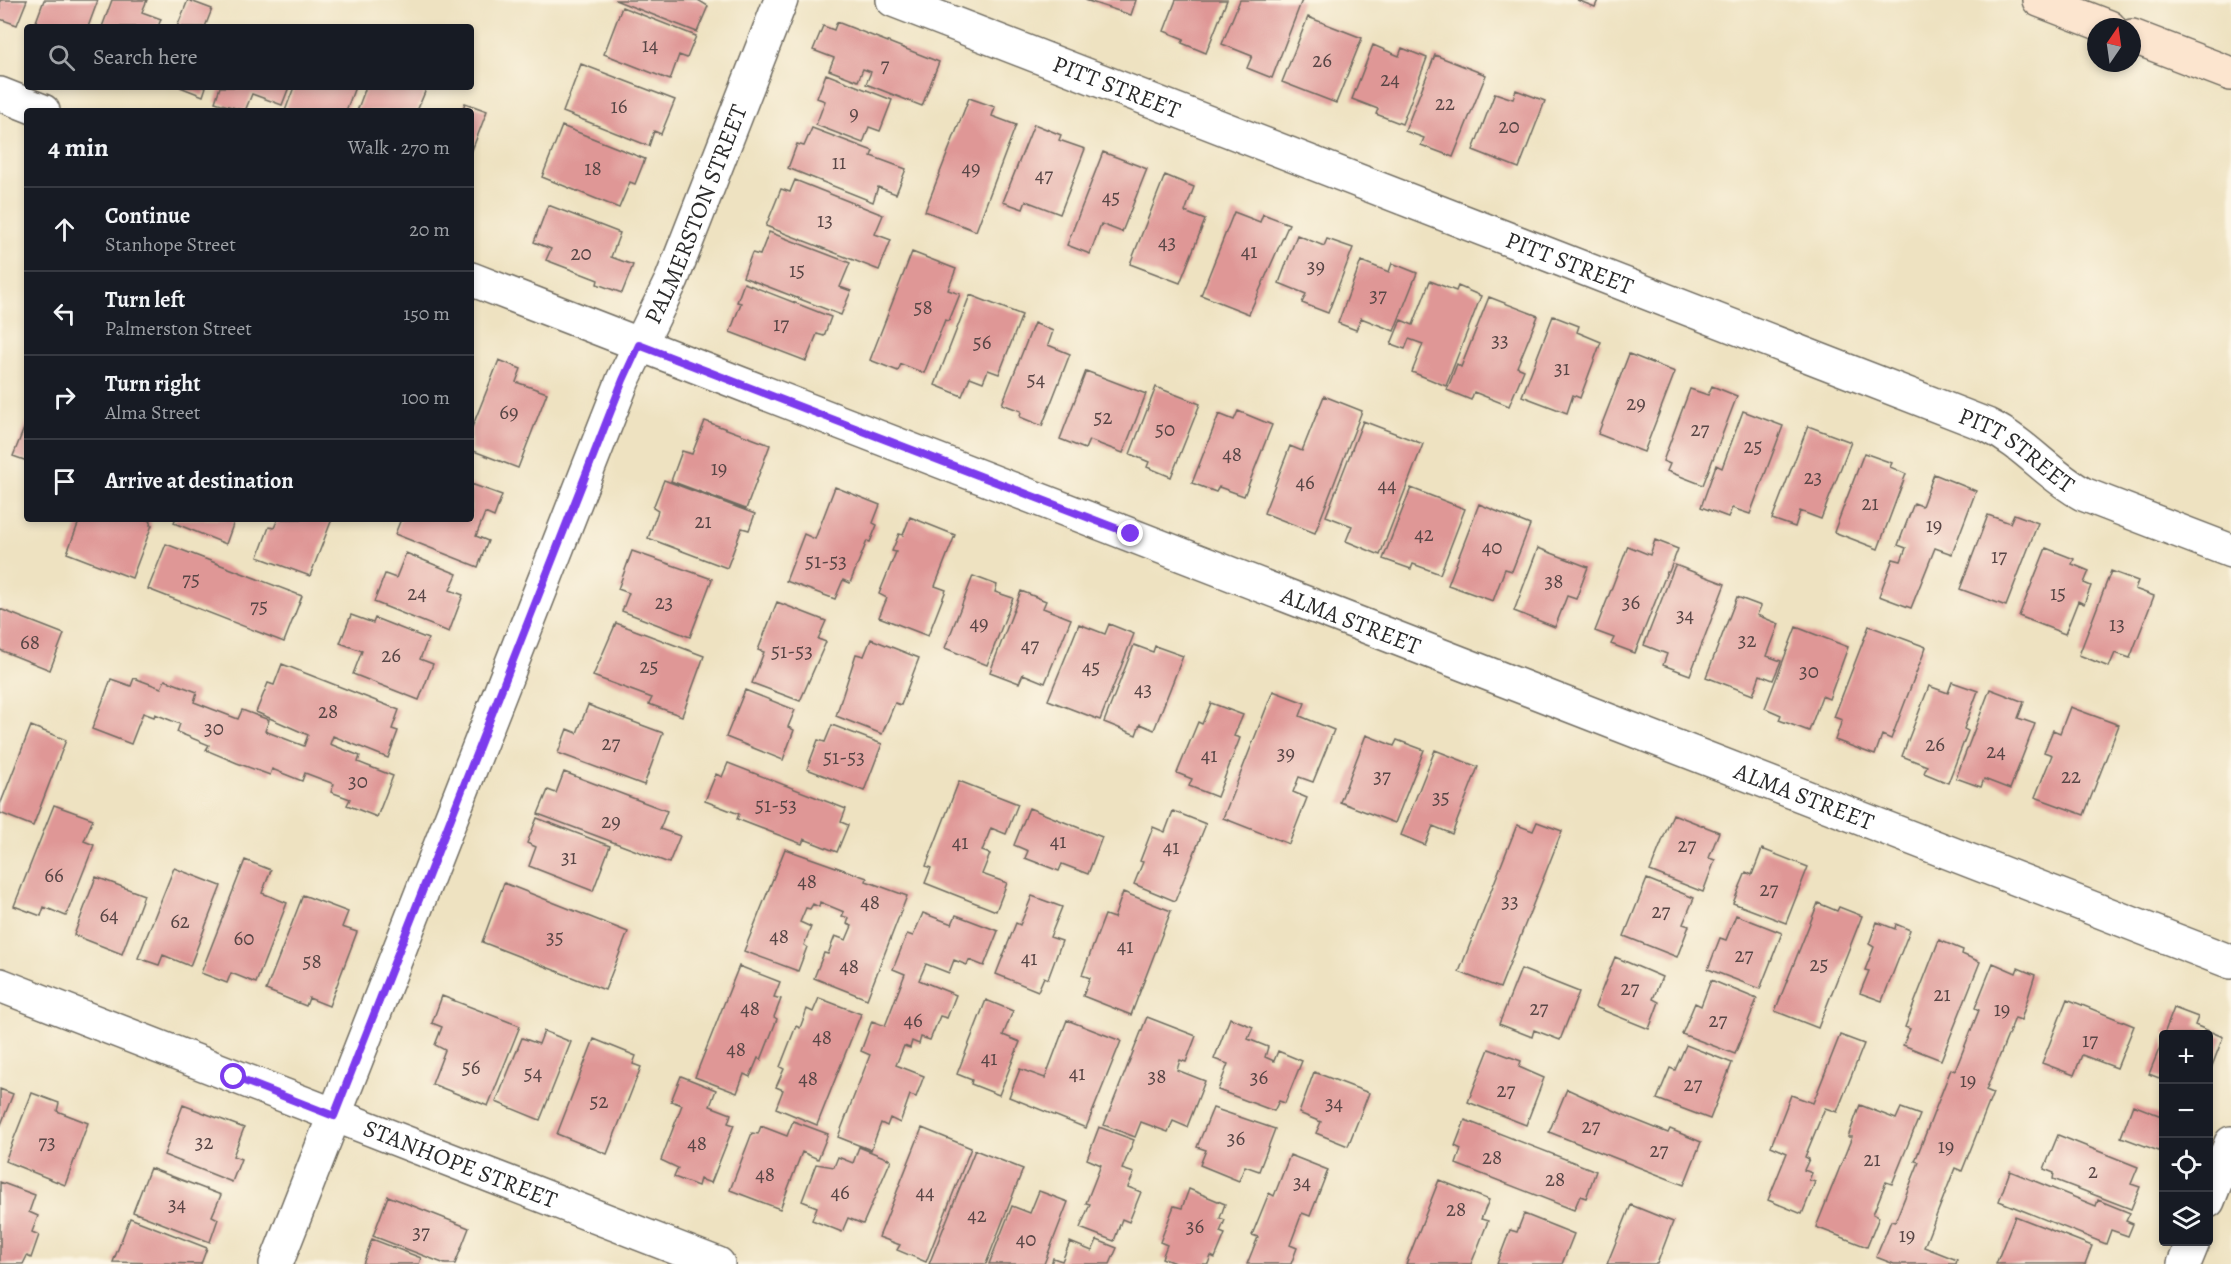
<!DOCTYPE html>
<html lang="en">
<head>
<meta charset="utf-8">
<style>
  :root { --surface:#171b24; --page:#242831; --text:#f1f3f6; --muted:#9ea1a6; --line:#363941 }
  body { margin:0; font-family:Alegreya,serif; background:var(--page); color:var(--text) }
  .controls { position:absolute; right:18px; bottom:18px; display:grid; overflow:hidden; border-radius:6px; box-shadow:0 3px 9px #0003 }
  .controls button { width:54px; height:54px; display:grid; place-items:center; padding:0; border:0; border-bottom:2px solid var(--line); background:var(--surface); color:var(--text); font:30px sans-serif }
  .compass { position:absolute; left:2087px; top:18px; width:54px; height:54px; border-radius:50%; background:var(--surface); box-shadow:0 3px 9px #0003; rotate:13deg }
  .stop { position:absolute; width:18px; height:18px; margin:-14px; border:4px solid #7c3aed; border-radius:50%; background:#fff }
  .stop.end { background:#7c3aed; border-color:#fff; box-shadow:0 2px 6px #0008 }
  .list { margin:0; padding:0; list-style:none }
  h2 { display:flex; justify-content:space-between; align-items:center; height:78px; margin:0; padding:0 24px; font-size:26px }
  h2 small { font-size:20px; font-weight:400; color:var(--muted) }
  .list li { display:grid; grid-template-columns:39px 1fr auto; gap:18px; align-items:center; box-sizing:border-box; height:84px; padding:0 24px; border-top:2px solid var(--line) }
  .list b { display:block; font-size:22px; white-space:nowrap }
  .list p { margin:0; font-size:20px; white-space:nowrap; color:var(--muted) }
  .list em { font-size:20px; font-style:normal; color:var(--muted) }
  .icon { flex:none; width:33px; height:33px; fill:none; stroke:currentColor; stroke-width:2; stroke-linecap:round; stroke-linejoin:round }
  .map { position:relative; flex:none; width:2231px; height:1264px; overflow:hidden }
  .search { position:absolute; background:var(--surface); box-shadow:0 3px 9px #0003; left:24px; top:24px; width:450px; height:66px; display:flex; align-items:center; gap:15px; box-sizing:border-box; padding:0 21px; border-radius:6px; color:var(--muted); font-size:22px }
  .panel { position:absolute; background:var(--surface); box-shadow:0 3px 9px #0003; left:24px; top:108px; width:450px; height:414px; border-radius:6px }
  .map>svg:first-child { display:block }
  .building { fill:#df9796 }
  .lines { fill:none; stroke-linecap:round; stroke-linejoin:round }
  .street-casing { stroke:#6f6b60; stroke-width:36 }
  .secondary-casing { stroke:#6f6b60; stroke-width:36 }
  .street { stroke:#fff; stroke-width:33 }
  .secondary { stroke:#fce5cf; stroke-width:33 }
  .route { stroke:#7c3aed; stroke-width:8 }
  .labels { text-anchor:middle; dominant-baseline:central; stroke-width:4.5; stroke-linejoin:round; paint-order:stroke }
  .number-label { font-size:21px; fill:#584646 }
  .street-label { font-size:24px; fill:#2b2b2b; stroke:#fcf5e5 }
</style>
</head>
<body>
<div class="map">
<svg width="2231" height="1264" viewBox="0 0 2231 1264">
  <rect width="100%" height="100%" fill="#fcf5e5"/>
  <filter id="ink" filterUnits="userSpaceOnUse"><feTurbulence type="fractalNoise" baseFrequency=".0167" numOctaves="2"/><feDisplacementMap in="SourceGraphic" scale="12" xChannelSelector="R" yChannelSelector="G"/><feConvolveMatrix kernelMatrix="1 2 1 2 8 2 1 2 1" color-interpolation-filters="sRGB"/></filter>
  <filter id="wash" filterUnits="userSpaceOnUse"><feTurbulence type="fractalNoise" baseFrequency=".008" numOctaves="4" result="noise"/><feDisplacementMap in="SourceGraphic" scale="24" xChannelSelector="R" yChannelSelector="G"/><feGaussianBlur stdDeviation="1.35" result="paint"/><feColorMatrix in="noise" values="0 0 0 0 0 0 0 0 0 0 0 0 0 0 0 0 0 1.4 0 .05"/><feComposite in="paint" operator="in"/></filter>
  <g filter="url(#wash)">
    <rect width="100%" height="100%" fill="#eee2c1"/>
    <g id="blocks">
      <path class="building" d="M0,0H27L17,25L0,19Z
        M44,0H98L88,27H34Z
        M112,0H147L142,12L161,19L158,27H102Z
        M188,0L212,9L205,27H177Z
        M615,0H698L708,6L697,32Z
        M1085,0H1136L1131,15Z
        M1176,0H1227L1206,53L1182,43L1184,39L1164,31Z
        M1240,0H1302L1272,78L1247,68L1252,56L1222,44Z
        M1577,0H1598L1595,7Z
        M622,7L696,36L687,58L679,55L670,80L604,54Z
        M1308,17L1362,38L1336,103L1282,82Z
        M837,22L939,62L922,106L866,84L871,72L863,69L858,81L829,70L834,58L813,50L823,26L834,30Z
        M1373,45L1399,56L1402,48L1427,58L1402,124L1376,114L1378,109L1352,99Z
        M1435,55L1486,75L1453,157L1421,145L1424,138L1405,131Z
        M581,64L675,100L661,134L654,131L649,146L563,112Z
        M826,74L892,100L880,131L869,127L863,143L816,125L825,101L817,98Z
        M180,87H206L203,96Z
        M220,87H289L282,105L252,94L245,111L215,102Z
        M294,87H355L346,111H285Z
        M366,87H427L417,111H357Z
        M1516,90L1545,101L1519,168L1473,150L1495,93L1513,99Z
        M969,98L995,107L992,116L1016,125L976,231L925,211Z
        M465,103L487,111L471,153V111H462Z
        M1034,124L1061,135L1059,140L1085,149L1060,214L1026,201L1023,209L1003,202Z
        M562,126L645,159L635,184L630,182L619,208L542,177Z
        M812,128L873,151L871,156L906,169L896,194L878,187L873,202L788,168L797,144L804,146Z
        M1103,152L1147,169L1122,232L1101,224L1090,254L1067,245Z
        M1165,175L1194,187L1185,212L1205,220L1180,283L1130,264Z
        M795,180L883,215L875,234L891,240L879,270L766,226L781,189L790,192Z
        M548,205L620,233L611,257L633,265L622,293L597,284L598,280L546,260L551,249L534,242Z
        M1234,212L1260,222L1263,214L1289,224L1249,314L1201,295Z
        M769,232L850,263L840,287L851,291L841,315L743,277L752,253L760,255Z
        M1297,235L1324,246L1327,239L1353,248L1328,313L1302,303L1306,294L1279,283Z
        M912,252L956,269L948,290L960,294L949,321L945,320L924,373L901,364L898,371L870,360Z
        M1361,261L1389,272L1392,263L1417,273L1394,331L1361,318L1356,330L1338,323Z
        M1430,281L1456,291L1458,286L1481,296L1446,386L1412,372L1423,344L1409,339L1405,349L1391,344L1401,320L1413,325Z
        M744,283L831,317L824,336L817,334L806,361L730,332L741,303L737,302Z
        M970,295L1022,315L999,374L988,370L983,382L970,377L962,396L935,385Z
        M1489,297L1538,316L1517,367L1524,370L1509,406L1474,392L1471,400L1447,390L1457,364L1461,367Z
        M1553,316L1579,326L1577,332L1601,342L1580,398L1573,395L1567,413L1522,396Z
        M1034,323L1053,331L1048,345L1070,354L1042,426L1020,417L1021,411L1002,404Z
        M1629,354L1675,372L1644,452L1598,434Z
        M499,360L521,369L516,382L547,393L518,468L471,450V430Z
        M1086,371L1146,394L1123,453L1089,440L1085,449L1060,439Z
        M1712,386L1737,396L1703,485L1667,471L1670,464L1663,461L1690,389L1708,395Z
        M1156,387L1200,404L1171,477L1147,467L1149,462L1130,454Z
        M1324,396L1362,411L1315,533L1264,513L1290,446L1302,451Z
        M1238,411L1272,425L1244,496L1219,487L1216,492L1192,483L1219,414L1234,420Z
        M1743,411L1783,426L1750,514L1732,508L1728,517L1701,507L1716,465L1722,468Z
        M27,421V461L13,456Z
        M705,421L770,445L746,509L671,481L682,451L692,454Z
        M1363,421L1423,444L1380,555L1346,541L1352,526L1326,516Z
        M1808,426L1851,442L1821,519L1800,511L1795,527L1772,519Z
        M1864,453L1892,463L1890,467L1906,474L1878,549L1834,532Z
        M1934,474L1976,491L1952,554L1935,548L1911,608L1879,596L1893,559L1901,561L1906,548L1898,545L1914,503L1922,506Z
        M664,480L755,514L749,530L742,528L727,568L648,538L658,511L653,508Z
        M471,484L502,495L494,517L485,513L476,536L488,541L478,567L395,534L401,519H471Z
        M835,487L880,505L873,523L877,525L870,542L867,541L850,583L843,580L835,599L786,581L804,534L815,539Z
        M1411,488L1465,509L1440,574L1413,564L1411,569L1383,559Z
        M1479,504L1530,525L1512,571L1505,569L1493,601L1448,585Z
        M2014,514L2038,523L2006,606L1960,589L1988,515L2010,523Z
        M910,517L955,535L935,586L946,590L928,636L879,617L887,598L879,594L896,552L892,551L899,534L903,535Z
        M80,519H145L151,521L150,525H152L132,578L67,553Z
        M175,519H235L226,544L174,523Z
        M278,519H332L310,576L258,557L269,527L274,528Z
        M1655,540L1678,549L1669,572H1667L1635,653L1611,644L1614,638L1595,631L1628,546L1650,555Z
        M166,544L302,596L284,642L148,589Z
        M1538,548L1588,567L1576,599L1567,596L1555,627L1514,611Z
        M2046,548L2074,559L2072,564L2089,571L2084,583L2091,586L2084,604L2078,601L2065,634L2019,616Z
        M632,551L712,579L690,637L622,611L629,593L618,589Z
        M406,553L457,574L450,590L463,595L449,632L374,602L385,574L396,578Z
        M1675,565L1725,584L1690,675L1663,665L1667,654L1644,645Z
        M2111,571L2138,581L2135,589L2154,596L2130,658L2115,653L2109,667L2079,655Z
        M973,576L997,585L995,592L1013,598L987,665L945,648Z
        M1021,591L1046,601L1043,608L1071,619L1045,683L1023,674L1019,683L990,672Z
        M1737,597L1761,606L1757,615L1779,624L1767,656L1781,661L1773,680L1760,675L1753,695L1706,677Z
        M777,602L826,621L818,639L826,642L800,701L752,683L764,652L758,650Z
        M0,609L64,634L50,670L0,650Z
        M351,615L373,623L375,618L428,639L420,659L433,664L419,700L353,674L362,651L340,643Z
        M616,623L704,656L682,716L649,704L652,698L593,676Z
        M1079,624L1105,634L1109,624L1134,634L1100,720L1048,700Z
        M1869,626L1926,647L1891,739L1882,735L1875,755L1835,740L1842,720L1834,717Z
        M1796,627L1848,647L1829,699L1822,696L1809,731L1779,720L1781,715L1765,708Z
        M871,639L919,658L901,705L895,703L882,734L836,716L856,654L864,656Z
        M1134,645L1153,652L1155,646L1183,656L1154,730L1140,724L1136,735L1104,722Z
        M282,664L399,710L392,729L398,731L388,758L333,736L330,744L360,756L358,762L393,776L377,817L347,805L350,799L331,792L334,784L305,773L302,781L272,769L270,775L237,763L206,750L209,745L177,732L180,724L155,714L154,717L143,713L131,744L92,729L111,679L131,686L134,678L161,688L165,680L197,692L194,702L238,719L242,710L269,720L265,731L304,746L308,735L256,712L268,683L274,685Z
        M1952,682L1978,691L1964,729L1968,731L1948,783L1924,773L1927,766L1902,756L1929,686L1948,693Z
        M1990,689L2024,702L2018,718L2035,724L2010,789L1984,779L1981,787L1956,778Z
        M745,690L795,710L788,727L794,730L783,760L726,737Z
        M1273,691L1305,703L1300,716L1334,730L1313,782L1299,777L1293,792L1307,798L1289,844L1223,818Z
        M1211,703L1243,715L1234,736L1240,738L1217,797L1189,786L1192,779L1177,773L1198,722L1202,724Z
        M588,705L663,733L644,785L558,753L567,729L577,733Z
        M2070,707L2119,725L2084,815L2035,797L2052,755L2044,752L2053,730L2060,733Z
        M832,725L882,744L864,791L807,769L818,740L825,742Z
        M31,726L66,740L33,826L0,813V805Z
        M1366,735L1394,746L1397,740L1424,750L1395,823L1340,802Z
        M1435,750L1478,767L1452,834L1433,826L1425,845L1401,835Z
        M728,763L846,809L841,822L848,825L837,852L804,839L802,844L737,819L739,814L705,801L716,774L722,777Z
        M564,772L667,811L660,829L680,836L669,863L538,814L548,790L556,793Z
        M959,781L1018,804L1006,834L991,828L982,851L990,854L982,874L1007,883L996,911L925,883L931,868L926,866Z
        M54,805L93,819L84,841L94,845L66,916L44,907L41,916L14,906Z
        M1029,808L1102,837L1088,874L1062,864L1059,871L1025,858L1028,851L1014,845Z
        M1173,811L1206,824L1175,901L1134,884L1143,862L1140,861L1153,827L1165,832Z
        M1673,814L1719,832L1709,858L1715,860L1703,892L1650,871Z
        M537,818L610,846L593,891L529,866L536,847L527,843Z
        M1537,822L1562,831L1500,988L1459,972L1517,825L1533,831Z
        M785,849L867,878L866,881L907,896L867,999L814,978L824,953L828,954L835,936L846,940L852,926L847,924L849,918L842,916L844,912L820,902L819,907L813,904L810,909L806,908L800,922L811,927L804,945L807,947L798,971L744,951Z
        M1762,849L1808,867L1786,923L1733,903L1746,872L1752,875Z
        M245,860L271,870L262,893L287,903L256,983L231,973L227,983L201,973Z
        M174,868L221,886L190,966L163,955L159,965L138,958Z
        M96,877L144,895L122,954L74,935Z
        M1647,879L1694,898L1683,924L1689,926L1677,957L1624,936Z
        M504,883L628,932L605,990L482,942Z
        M1123,892L1171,911L1131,1015L1083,996L1090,978L1082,975L1105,915L1114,918Z
        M303,895L348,912L342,927L357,932L329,1006L309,998L306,1006L266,990Z
        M1032,896L1062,907L1050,937L1062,941L1048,979L1044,977L1038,991L996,974L1016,923L1020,925Z
        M1818,903L1837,911L1839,907L1862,916L1818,1028L1775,1011Z
        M923,913L952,924L956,915L998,931L984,966L969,960L967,965L954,960L949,973L926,964L919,980L956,995L947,1018L940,1016L930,1040L921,1037L919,1044L912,1041L910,1048L904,1046L896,1065L924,1076L916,1097L910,1095L900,1123L890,1118L887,1126L881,1123L871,1150L838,1137L870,1055L861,1051L872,1021L885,1026L905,974L893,969L907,934L913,936Z
        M1736,915L1782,933L1760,989L1708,969L1720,938L1726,940Z
        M1877,922L1895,929L1896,924L1910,930L1882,1001L1860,993L1869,971L1865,970L1874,947L1869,944Z
        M1939,940L1963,950L1962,954L1980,962L1941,1060L1903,1045L1910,1029L1905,1027Z
        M1615,957L1662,977L1653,999L1659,1002L1649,1029L1595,1007Z
        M1993,963L2016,973L2018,968L2035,975L2021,1020L2015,1018L1986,1090L1993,1093L1962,1171L1955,1168L1924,1247L1957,1260L1956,1264H1894L1876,1257L1891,1221L1895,1222L1919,1162L1915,1161L1951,1069L1955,1071L1979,1010L1975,1008Z
        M739,966L780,982L774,997L781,999L774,1017L777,1019L761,1060L758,1058L750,1077L744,1074L737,1093L695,1077Z
        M1521,969L1579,992L1560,1040L1534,1030L1532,1037L1499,1024Z
        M1711,980L1757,999L1735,1054L1682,1034L1695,1003L1701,1006Z
        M442,996L520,1026L488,1106L432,1084L445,1050L435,1045L442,1027L432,1023Z
        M819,998L861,1014L817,1125L776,1108L783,1090L776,1087L784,1069L780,1067L796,1026L800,1028L807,1009L813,1012Z
        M2067,999L2134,1026L2117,1068L2082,1055L2074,1075L2042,1063Z
        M986,1000L1013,1011L1003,1035L1020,1042L999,1095L971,1084L972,1080L957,1074Z
        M2174,1008L2198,1017L2195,1025L2223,1037L2209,1074L2208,1034H2164Z
        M1147,1017L1196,1036L1186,1062L1180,1060L1177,1070L1205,1081L1187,1127L1173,1121L1168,1132L1141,1122L1135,1137L1104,1125Z
        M1230,1018L1253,1027L1248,1039L1268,1047L1265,1057L1274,1061L1278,1051L1302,1061L1285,1103L1279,1101L1274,1111L1218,1090L1228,1064L1214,1059Z
        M1067,1020L1121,1041L1086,1128L1009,1097L1020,1069L1045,1078Z
        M544,1031L571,1042L540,1120L496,1102L522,1038L539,1044Z
        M1840,1035L1864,1044L1837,1112L1825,1108L1805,1157L1809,1159L1804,1170L1812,1173L1809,1180L1815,1182L1802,1214L1768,1200L1787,1153L1771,1146L1791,1095L1813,1103Z
        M2164,1037V1080L2149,1074Z
        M594,1039L636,1056L633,1064L641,1067L607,1154L557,1134Z
        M1686,1045L1732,1063L1710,1119L1657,1099L1670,1068L1675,1070Z
        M1489,1049L1521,1061L1519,1067L1544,1078L1526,1125L1468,1102Z
        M1314,1072L1369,1093L1348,1146L1316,1133L1321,1122L1299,1113Z
        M681,1076L716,1090L710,1106L731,1114L728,1123L734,1125L711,1183L700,1179L698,1186L674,1177L678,1168L661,1160L682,1105L671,1101Z
        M0,1089L13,1094L0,1127Z
        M1567,1089L1633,1119L1668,1133L1670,1129L1701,1142L1684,1185L1549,1132Z
        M32,1093L59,1103L57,1111L88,1123L65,1185L5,1161Z
        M183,1105L244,1128L233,1156L241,1159L232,1182L164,1155Z
        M1860,1105L1896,1119L1901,1108L1920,1115L1892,1184L1886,1182L1873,1214L1879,1217L1867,1247L1816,1227L1852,1137H1848Z
        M2133,1105L2164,1117V1153L2121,1137Z
        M1213,1108L1275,1129L1259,1171L1245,1166L1239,1181L1200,1165L1206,1150L1197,1147Z
        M1465,1120L1596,1171L1586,1198L1580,1196L1574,1210L1456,1164L1461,1149L1455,1146Z
        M793,1121L828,1134L818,1159L802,1152L780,1209L730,1190L752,1133L758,1134L761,1126L787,1136Z
        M1099,1127L1134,1140L1122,1169L1134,1173L1128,1187L1141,1192L1129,1222L1122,1219L1114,1241L1080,1228L1090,1204L1086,1203L1101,1165L1087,1159Z
        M922,1128L971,1148L926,1262L897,1250L900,1245L879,1237Z
        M2058,1135L2138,1167L2131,1184L2140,1187L2131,1209L2053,1179L2054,1173L2044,1169Z
        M859,1147L891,1160L863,1224L848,1218L842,1232L812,1220L817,1207L802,1201L816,1164L834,1167L838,1157L853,1163Z
        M975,1150L1023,1169L986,1264H929Z
        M1290,1155L1328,1170L1310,1216L1302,1213L1290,1245L1297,1248L1291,1264H1247L1258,1237L1252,1235L1269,1193L1274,1196Z
        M150,1168L221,1195L212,1216L218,1219L210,1242L133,1212Z
        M2010,1171L2096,1206L2098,1200L2130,1213L2126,1221L2133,1224L2128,1236L2111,1230L2106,1244L1999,1201Z
        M1439,1180L1489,1200L1481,1219L1488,1221L1478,1247L1471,1264H1406Z
        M0,1182L35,1195L29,1212L38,1216L32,1232L39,1235L31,1258L27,1256L23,1264H0Z
        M1189,1189L1225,1204L1220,1218L1225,1220L1220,1232L1225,1234L1215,1258L1211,1256L1208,1264H1177L1162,1258L1167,1245L1160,1242L1174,1206L1182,1208Z
        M1039,1191L1068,1202L1044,1264H989L1012,1206L1030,1213Z
        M388,1196L469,1228L455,1264H445L373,1236Z
        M1631,1205L1673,1222L1657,1264H1607Z
        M1524,1214L1574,1234L1562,1264H1497L1510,1230L1517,1232Z
        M2015,1216L2092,1246L2085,1264H1996Z
        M130,1218L207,1248L201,1264L113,1262Z
        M372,1239L421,1258L419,1264H363Z
        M1097,1240L1117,1248L1110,1264H1051L1053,1258L1062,1261L1070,1242L1092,1251Z"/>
    </g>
  </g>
  <g filter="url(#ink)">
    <use href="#blocks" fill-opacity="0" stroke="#6f6b60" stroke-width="1.5"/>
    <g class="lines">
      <g class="street-casing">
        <g id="street">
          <path id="s1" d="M893,0L1987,425C2026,444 2047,474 2083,494L2231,551"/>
          <path d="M0,94L43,111"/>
          <path id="s2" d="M471,279L2231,962"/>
          <path id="s3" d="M0,985L718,1264"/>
          <path d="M2208,1201L2231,1143"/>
          <path id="s4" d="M276,1264L623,380L672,279L781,0"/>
          <path d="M2184,1264L2193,1242"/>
        </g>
      </g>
      <g class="secondary-casing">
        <path id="secondary" d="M2039,0L2109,27
          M2132,36L2231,74"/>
      </g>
      <use href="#street" class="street"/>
      <use href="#secondary" class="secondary"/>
    </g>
  </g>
  <g class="lines" filter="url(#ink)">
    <path class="route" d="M234,1077L334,1116L623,380L639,345L1131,534"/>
  </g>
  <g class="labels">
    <g class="number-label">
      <text x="650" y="45">14</text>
      <text x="1322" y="60">26</text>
      <text x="885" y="65">7</text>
      <text x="1390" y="79">24</text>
      <text x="1445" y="103">22</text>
      <text x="619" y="106">16</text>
      <text x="854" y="113">9</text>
      <text x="1509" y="126">20</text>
      <text x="839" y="162">11</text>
      <text x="593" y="168">18</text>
      <text x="971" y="168">49</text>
      <text x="1044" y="175">47</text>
      <text x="1111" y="197">45</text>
      <text x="825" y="220">13</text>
      <text x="1167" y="242">43</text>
      <text x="1249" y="251">41</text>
      <text x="581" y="253">20</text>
      <text x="1316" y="266">39</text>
      <text x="797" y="270">15</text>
      <text x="1378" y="295">37</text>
      <text x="923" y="307">58</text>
      <text x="781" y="324">17</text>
      <text x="1500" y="340">33</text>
      <text x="982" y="342">56</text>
      <text x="1562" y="368">31</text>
      <text x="1036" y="379">54</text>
      <text x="1636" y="403">29</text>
      <text x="509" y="412">69</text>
      <text x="1103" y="417">52</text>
      <text x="1165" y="429">50</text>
      <text x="1700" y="429">27</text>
      <text x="1753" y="446">25</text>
      <text x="1232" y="454">48</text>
      <text x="719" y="468">19</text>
      <text x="1813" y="477">23</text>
      <text x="1305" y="482">46</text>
      <text x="1387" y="485">44</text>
      <text x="1870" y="503">21</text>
      <text x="703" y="521">21</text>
      <text x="1934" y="525">19</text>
      <text x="1424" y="534">42</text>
      <text x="1492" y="547">40</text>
      <text x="1999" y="556">17</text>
      <text x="826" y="561">51-53</text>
      <text x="191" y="579">75</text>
      <text x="1554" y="581">38</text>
      <text x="417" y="593">24</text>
      <text x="2058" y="593">15</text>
      <text x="664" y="602">23</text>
      <text x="1631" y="602">36</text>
      <text x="259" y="606">75</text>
      <text x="1685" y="615">34</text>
      <text x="979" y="623">49</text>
      <text x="2117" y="624">13</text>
      <text x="1747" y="640">32</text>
      <text x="30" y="642">68</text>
      <text x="1030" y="645">47</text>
      <text x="792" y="651">51-53</text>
      <text x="391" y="655">26</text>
      <text x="649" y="666">25</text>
      <text x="1091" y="667">45</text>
      <text x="1809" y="671">30</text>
      <text x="1143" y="689">43</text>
      <text x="328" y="711">28</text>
      <text x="214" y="728">30</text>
      <text x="611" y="743">27</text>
      <text x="1935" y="744">26</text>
      <text x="1996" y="751">24</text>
      <text x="1286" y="753">39</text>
      <text x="1209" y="755">41</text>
      <text x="844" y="757">51-53</text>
      <text x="1382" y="776">37</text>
      <text x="2071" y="776">22</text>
      <text x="358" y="781">30</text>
      <text x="1441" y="797">35</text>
      <text x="776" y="805">51-53</text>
      <text x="611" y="821">29</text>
      <text x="1058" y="841">41</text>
      <text x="960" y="842">41</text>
      <text x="1687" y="845">27</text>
      <text x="1171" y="847">41</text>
      <text x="569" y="857">31</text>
      <text x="54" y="875">66</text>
      <text x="807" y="881">48</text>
      <text x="1769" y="889">27</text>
      <text x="1510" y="901">33</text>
      <text x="870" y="902">48</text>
      <text x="1661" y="911">27</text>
      <text x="109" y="915">64</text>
      <text x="180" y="921">62</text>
      <text x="779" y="936">48</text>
      <text x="555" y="937">35</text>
      <text x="244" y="938">60</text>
      <text x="1125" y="946">41</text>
      <text x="1744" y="955">27</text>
      <text x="1029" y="958">41</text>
      <text x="312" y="961">58</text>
      <text x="1819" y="964">25</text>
      <text x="849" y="966">48</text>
      <text x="1630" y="988">27</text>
      <text x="1942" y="994">21</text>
      <text x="750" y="1008">48</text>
      <text x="1539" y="1008">27</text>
      <text x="2002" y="1009">19</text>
      <text x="913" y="1020">46</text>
      <text x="1718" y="1020">27</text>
      <text x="822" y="1037">48</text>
      <text x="2090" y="1040">17</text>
      <text x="736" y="1049">48</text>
      <text x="989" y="1058">41</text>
      <text x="471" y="1067">56</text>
      <text x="533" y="1073">54</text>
      <text x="1077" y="1073">41</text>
      <text x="1157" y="1076">38</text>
      <text x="1259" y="1077">36</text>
      <text x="808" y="1078">48</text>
      <text x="1968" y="1080">19</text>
      <text x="1693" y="1084">27</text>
      <text x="1506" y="1090">27</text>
      <text x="599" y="1101">52</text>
      <text x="1334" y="1103">34</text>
      <text x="1591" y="1126">27</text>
      <text x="1236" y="1138">36</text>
      <text x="47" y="1142">73</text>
      <text x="204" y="1142">32</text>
      <text x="697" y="1143">48</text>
      <text x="1946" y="1146">19</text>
      <text x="1659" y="1150">27</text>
      <text x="1492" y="1157">28</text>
      <text x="1872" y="1159">21</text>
      <text x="2093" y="1171">2</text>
      <text x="765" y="1174">48</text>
      <text x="1555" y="1179">28</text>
      <text x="1302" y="1182">34</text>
      <text x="840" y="1192">46</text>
      <text x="925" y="1192">44</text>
      <text x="177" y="1204">34</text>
      <text x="1456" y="1209">28</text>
      <text x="977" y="1215">42</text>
      <text x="1195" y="1226">36</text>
      <text x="421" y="1232">37</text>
      <text x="1907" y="1235">19</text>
      <text x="1026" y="1239">40</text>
    </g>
    <g class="street-label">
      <text stroke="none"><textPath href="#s1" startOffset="240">PITT STREET</textPath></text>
      <text stroke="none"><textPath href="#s4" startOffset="1131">PALMERSTON STREET</textPath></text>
      <text stroke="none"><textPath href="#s1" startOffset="726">PITT STREET</textPath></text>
      <text stroke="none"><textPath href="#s1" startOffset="1212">PITT STREET</textPath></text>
      <text stroke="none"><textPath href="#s2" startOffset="944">ALMA STREET</textPath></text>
      <text stroke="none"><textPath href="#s2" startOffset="1430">ALMA STREET</textPath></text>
      <text stroke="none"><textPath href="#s3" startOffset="494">STANHOPE STREET</textPath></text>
    </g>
  </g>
</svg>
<div class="controls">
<button>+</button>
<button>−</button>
<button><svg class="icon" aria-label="locate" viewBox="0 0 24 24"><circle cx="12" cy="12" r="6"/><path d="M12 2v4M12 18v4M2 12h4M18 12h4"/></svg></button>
<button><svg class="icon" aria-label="layers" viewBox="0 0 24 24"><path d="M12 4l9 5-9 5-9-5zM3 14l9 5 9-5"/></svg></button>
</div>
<svg class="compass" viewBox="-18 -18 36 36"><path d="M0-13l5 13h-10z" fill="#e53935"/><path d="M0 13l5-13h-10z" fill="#9ea1a6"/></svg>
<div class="stop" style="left:234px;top:1077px"></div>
<div class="stop end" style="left:1131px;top:534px"></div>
<div class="search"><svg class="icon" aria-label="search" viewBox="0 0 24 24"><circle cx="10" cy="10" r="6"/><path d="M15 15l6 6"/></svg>Search here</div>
<section class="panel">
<h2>4 min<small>Walk · 270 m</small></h2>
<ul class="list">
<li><svg class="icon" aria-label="ahead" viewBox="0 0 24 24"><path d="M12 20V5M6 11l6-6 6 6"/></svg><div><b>Continue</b><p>Stanhope Street</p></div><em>20 m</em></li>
<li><svg class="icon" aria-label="left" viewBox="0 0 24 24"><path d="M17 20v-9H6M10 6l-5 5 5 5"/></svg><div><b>Turn left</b><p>Palmerston Street</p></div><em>150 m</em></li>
<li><svg class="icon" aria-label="right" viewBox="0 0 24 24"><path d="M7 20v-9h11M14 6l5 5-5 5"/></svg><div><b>Turn right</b><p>Alma Street</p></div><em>100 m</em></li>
<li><svg class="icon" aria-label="arrive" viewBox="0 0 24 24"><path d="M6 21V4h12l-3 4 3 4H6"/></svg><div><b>Arrive at destination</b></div></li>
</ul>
</section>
</div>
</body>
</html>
